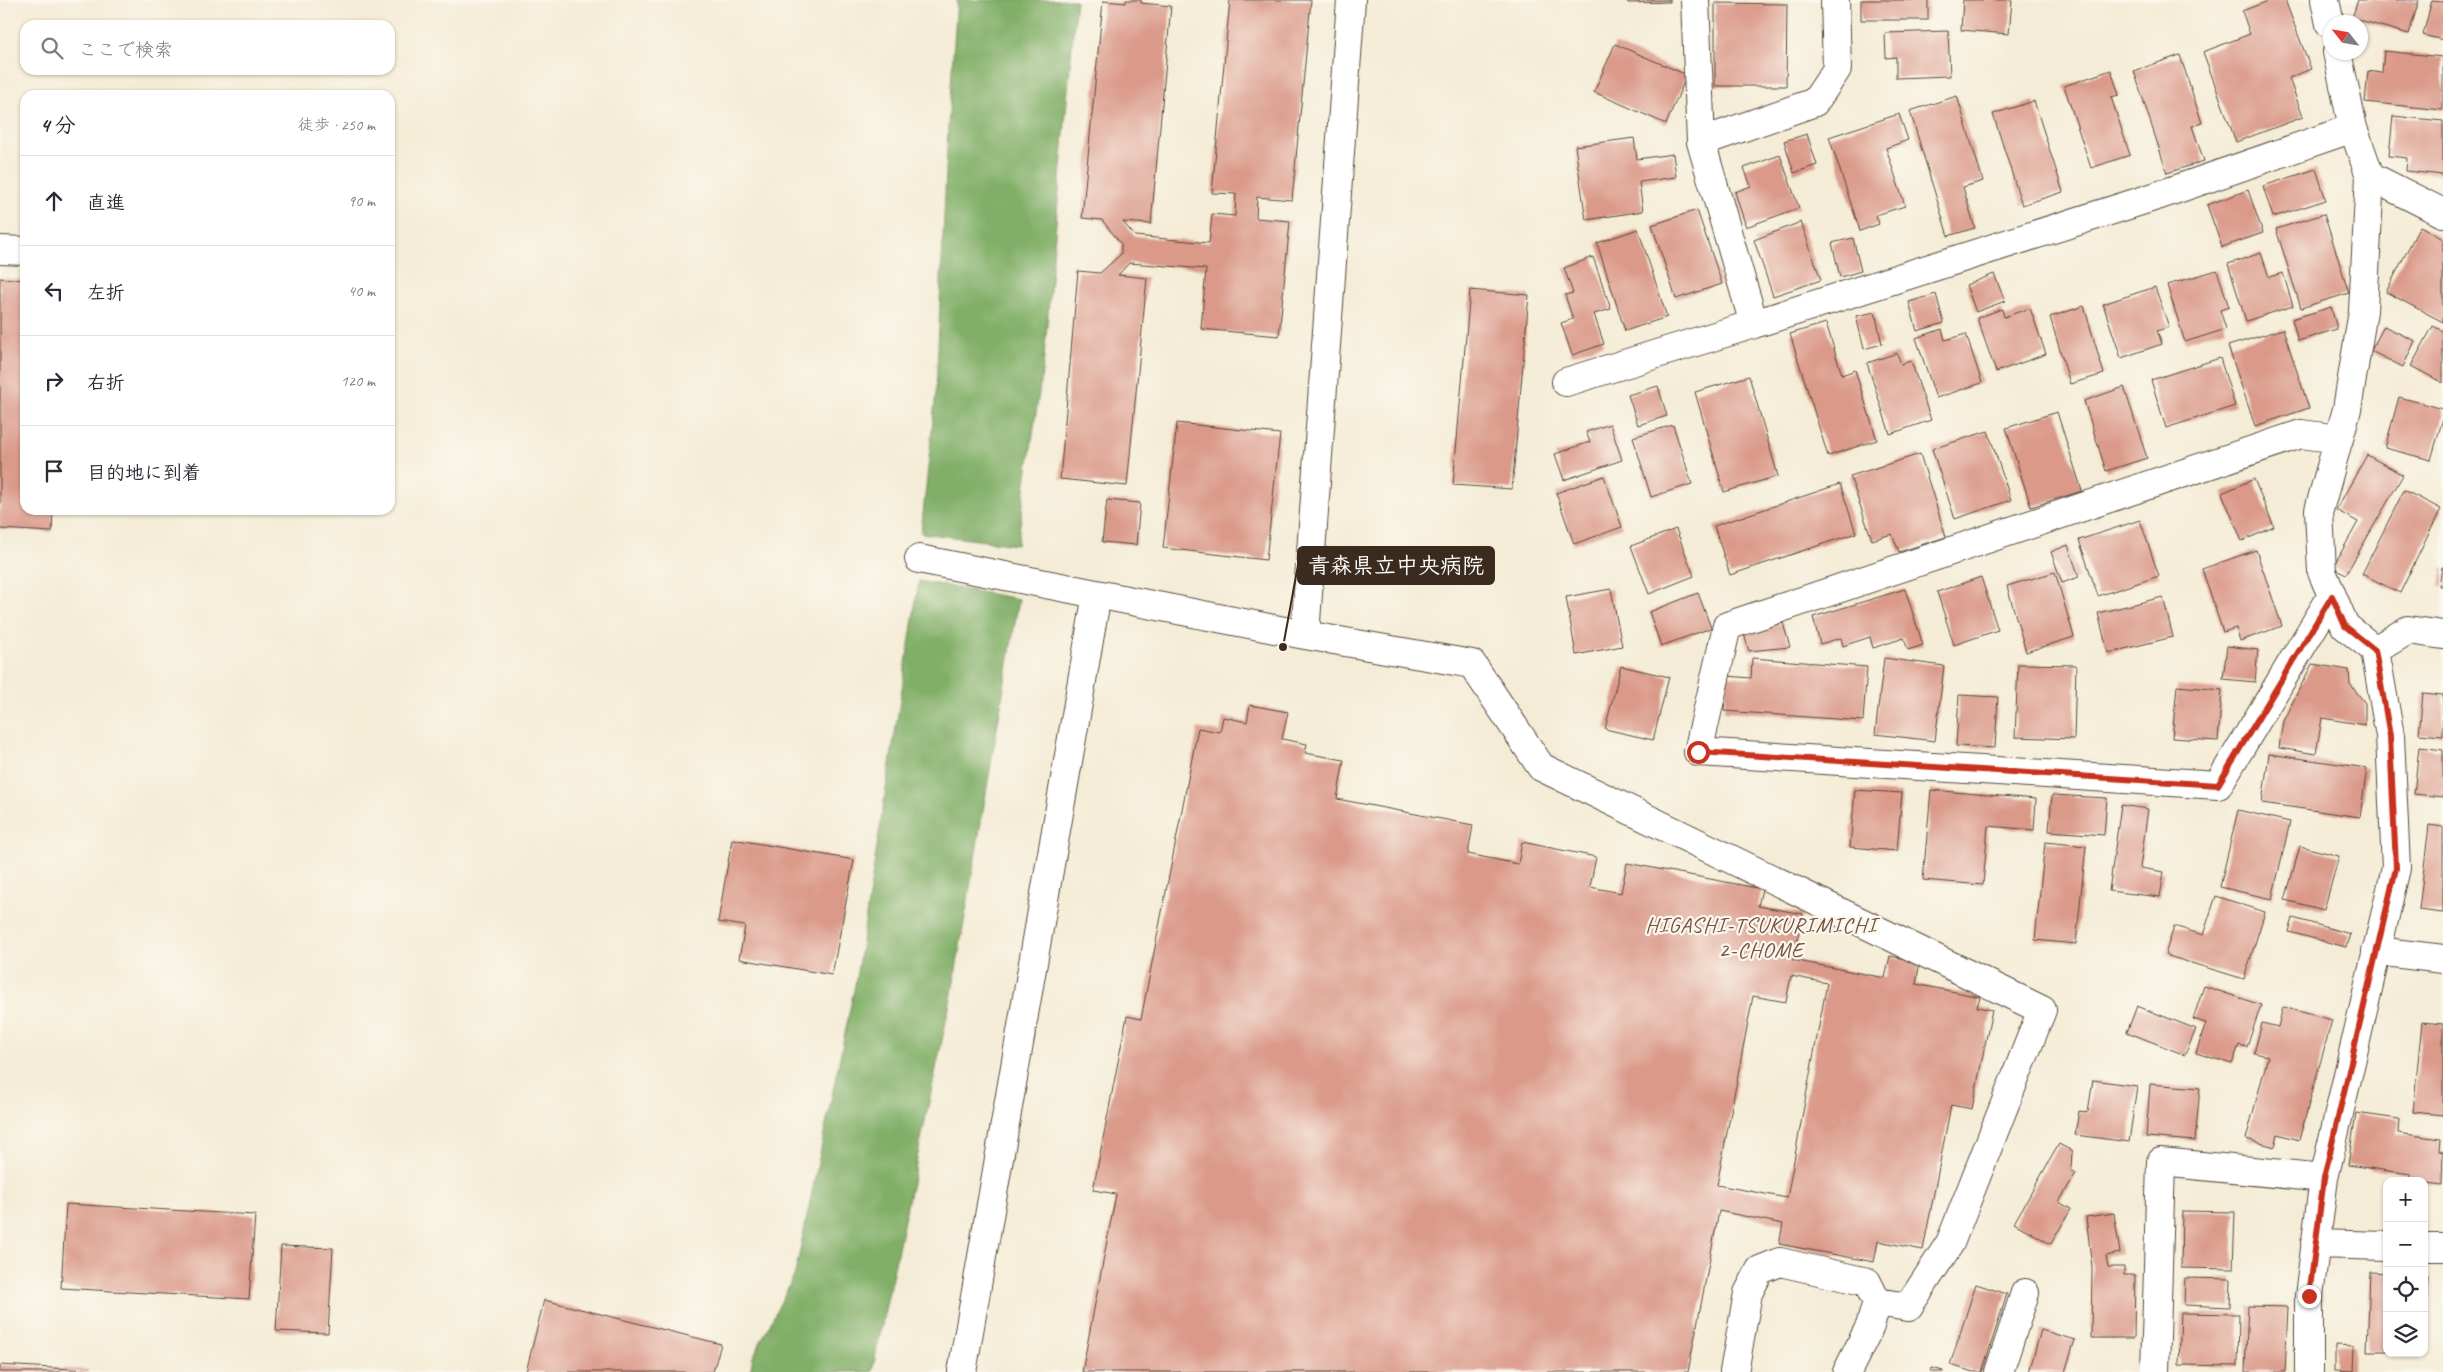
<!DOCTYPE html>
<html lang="ja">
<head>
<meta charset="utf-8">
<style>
  :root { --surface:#fff; --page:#f7f7f7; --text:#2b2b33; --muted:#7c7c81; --line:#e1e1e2 }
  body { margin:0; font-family:Caveat,"Klee One",sans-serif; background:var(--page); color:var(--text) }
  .controls { position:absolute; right:15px; bottom:15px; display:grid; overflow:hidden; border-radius:10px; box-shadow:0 1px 4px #0004 }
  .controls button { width:45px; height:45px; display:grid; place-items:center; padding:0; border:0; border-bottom:1px solid var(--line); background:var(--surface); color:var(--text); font:25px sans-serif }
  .compass { position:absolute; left:2323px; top:15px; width:45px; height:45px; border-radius:50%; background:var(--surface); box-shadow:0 1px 4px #0004; rotate:301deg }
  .stop { position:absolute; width:15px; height:15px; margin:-11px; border:4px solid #c8321e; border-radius:50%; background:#fff }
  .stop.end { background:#c8321e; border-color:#fff; box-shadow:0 1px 5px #0008 }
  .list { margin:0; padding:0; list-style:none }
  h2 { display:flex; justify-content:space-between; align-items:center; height:65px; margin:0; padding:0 20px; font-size:21px }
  h2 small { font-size:16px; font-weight:400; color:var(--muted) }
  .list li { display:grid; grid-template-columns:32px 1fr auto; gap:15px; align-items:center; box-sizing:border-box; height:90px; padding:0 20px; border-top:1px solid var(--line) }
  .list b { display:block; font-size:19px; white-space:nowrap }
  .list em { font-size:16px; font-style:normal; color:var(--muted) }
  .icon { flex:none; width:28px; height:28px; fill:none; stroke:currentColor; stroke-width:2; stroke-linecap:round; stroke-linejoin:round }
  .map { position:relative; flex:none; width:2443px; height:1372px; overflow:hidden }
  .search { position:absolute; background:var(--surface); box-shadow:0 1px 4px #0004; left:20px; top:20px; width:375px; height:55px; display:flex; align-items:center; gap:12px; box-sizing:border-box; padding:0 18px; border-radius:15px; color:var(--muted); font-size:19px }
  .panel { position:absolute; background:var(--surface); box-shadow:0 1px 4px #0004; left:20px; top:90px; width:375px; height:425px; border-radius:15px }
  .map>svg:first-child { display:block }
  .forest { fill:#81af67; stroke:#5e6c42 }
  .building { fill:#da9989; fill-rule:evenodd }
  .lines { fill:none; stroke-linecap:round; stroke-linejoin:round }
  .minor-casing { stroke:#57473a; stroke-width:30 }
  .minor { stroke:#fff; stroke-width:28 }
  .route { stroke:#c8321e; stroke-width:6 }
  .labels { text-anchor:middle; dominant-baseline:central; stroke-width:4.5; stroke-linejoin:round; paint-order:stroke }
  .neighbourhood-label { font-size:22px; letter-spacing:1px; fill:#735143; stroke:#fbf7ec }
  .leader { fill:none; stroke:#3b2a1e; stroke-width:2 }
  .callout-dot { fill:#3b2a1e; stroke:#fbf7ec; stroke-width:2 }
  .callout { fill:#3b2a1e; stroke:#3b2a1e; stroke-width:2 }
  .callout-label { font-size:22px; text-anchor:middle; font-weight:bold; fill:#fff }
</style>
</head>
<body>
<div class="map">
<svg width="2443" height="1372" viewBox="0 0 2443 1372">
  <rect width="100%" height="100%" fill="#fbf7ec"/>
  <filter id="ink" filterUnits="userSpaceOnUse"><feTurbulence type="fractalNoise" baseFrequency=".02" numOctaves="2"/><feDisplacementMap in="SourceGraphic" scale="10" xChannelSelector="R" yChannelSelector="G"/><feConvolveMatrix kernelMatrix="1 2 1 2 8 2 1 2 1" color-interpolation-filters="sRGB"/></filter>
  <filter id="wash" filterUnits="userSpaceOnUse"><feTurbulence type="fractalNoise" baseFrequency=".0096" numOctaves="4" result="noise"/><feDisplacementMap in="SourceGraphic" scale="20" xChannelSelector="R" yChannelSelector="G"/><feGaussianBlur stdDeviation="1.12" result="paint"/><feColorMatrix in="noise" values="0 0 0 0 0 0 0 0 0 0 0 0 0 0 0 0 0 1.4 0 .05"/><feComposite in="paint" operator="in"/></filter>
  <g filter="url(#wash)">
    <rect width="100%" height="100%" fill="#f4ecd6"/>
    <path class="forest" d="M957,0H1076L1044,358L1017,545L921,533L936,392L948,127Z
      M919,581L1019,599L952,993L872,1372H750L753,1357L795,1274L855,985Z"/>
    <g id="blocks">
      <path class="building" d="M1126,0H1141V3L1171,6L1151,224L1123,222L1135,236L1209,243L1212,214L1235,216L1236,194L1212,193L1230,0H1311L1292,200L1257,197L1256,218L1290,221L1279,336L1201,329L1206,269L1129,263L1118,275L1147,278L1127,486L1060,479L1078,271L1100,273L1121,254V244L1102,220L1082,218L1103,1L1126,3Z
        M1628,0H1670V2L1628,3Z
        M1861,0H1928V20H1861Z
        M1963,0H2012L2009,34L1961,30Z
        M2271,0H2285L2311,69L2289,78L2303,117L2236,142L2203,52L2250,34L2242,11Z
        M2358,0H2419L2409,34L2352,18Z
        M2432,0L2443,1V40L2423,35Z
        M1715,3L1787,4L1786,86H1715Z
        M1948,31L1950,76L1896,78V57L1886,58L1885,33Z
        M1615,44L1687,75L1666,124L1594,92Z
        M2384,51L2443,57V110L2365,102L2368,71L2382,73Z
        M2180,55L2202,123L2192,126L2204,161L2167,173L2134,71Z
        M2111,70L2119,95L2111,97L2130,155L2091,168L2064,86Z
        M1957,96L1983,181L1963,187L1975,228L1948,236L1910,111Z
        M2034,101L2063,192L2022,205L1993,114Z
        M1899,114L1908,140L1886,148L1905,206L1876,215L1879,224L1860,231L1829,137Z
        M2393,116L2443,121V175L2406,171L2407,158L2389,156Z
        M1807,134L1817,165L1794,173L1784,141Z
        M1634,138L1637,159L1673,154L1676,177L1639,182L1643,211L1586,220L1575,146Z
        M1780,155L1799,208L1746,227L1735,192L1751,186L1744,168Z
        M2316,169L2326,200L2273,217L2263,186Z
        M2248,190L2263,233L2222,247L2207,205Z
        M1697,210L1722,284L1676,299L1652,225Z
        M2324,214L2349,293L2301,308L2276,229Z
        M1801,222L1821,280L1773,296L1754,240Z
        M2420,226L2443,239V322L2386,292Z
        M1638,229L1667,317L1625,331L1597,243Z
        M1853,238L1861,271L1840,277L1832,243Z
        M2261,253L2269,277L2283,273L2293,306L2246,321L2228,264Z
        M1593,257L1611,309L1594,314L1604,344L1572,355L1561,323L1573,319L1565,295L1573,293L1564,268Z
        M2217,270L2229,307L2220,310L2226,329L2185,342L2167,285Z
        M1994,274L2005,301L1976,312L1966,285Z
        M0,278L25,280V510H53L52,532L0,529Z
        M2155,287L2169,327L2157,331L2162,344L2121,358L2103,304Z
        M1470,290L1529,295L1512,489L1453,485Z
        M1936,294L1944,323L1917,331L1909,302Z
        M2084,306L2104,374L2070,384L2050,317Z
        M2331,307L2337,329L2298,341L2292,319Z
        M2030,308L2046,354L1996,372L1977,318L2002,309L2004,317Z
        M1875,312L1882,344L1864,349L1856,316Z
        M1826,323L1842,375L1855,370L1877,440L1828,456L1790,334Z
        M2384,326L2415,341L2403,367L2371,351Z
        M2433,326L2443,331V383L2411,366Z
        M1942,329L1945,340L1966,334L1982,383L1936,398L1916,338Z
        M2283,329L2309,408L2255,426L2228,346Z
        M1897,353L1901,364L1911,361L1931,420L1890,434L1867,363Z
        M2220,358L2235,406L2166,428L2151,380Z
        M1749,376L1778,476L1724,492L1695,392Z
        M1658,386L1667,416L1638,425L1628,395Z
        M2124,387L2147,458L2106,471L2084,401Z
        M2399,397L2443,409V418L2431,460L2385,448Z
        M2057,412L2082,491L2031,507L2006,428Z
        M1177,423L1280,434L1266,560L1163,548Z
        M1610,424L1622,460L1564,480L1555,454L1590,442L1586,432Z
        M1673,425L1692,484L1651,497L1633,437Z
        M1988,431L2011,500L1955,519L1932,449Z
        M1920,454L1946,537L1899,552L1892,534L1872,540L1850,476Z
        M2367,455L2403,475L2346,574L2333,567L2358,522L2336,510Z
        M1604,476L1622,527L1574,544L1556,493Z
        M2254,479L2274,527L2242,541L2222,493Z
        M1840,484L1856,533L1730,575L1714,526Z
        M2404,490L2441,509L2400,593L2362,574Z
        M1107,500L1140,503L1136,545L1102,542Z
        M2140,520L2159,576L2098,596L2079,540Z
        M1676,529L1694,576L1649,594L1631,546Z
        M2068,545L2079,577L2062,583L2051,552Z
        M2256,550L2282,626L2240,641L2236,628L2223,632L2202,569Z
        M2442,567H2443V586H2439Z
        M2055,572L2074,637L2026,652L2007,586Z
        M1981,577L1998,630L1954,645L1937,592Z
        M1611,589L1622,646L1576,655L1566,597Z
        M1905,589L1923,645L1908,650L1904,638L1873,648L1870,637L1843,646L1841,638L1820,644L1813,617Z
        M1698,593L1711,628L1661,646L1649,612Z
        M2163,597L2173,637L2108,653L2098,613Z
        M1783,623L1790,647L1749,651L1744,634Z
        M2227,646L2258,650L2255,682L2223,679Z
        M1752,658L1867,667L1863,721L1724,711L1727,676L1751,678Z
        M1884,658L1944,666L1935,741L1875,734Z
        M2018,664L2076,665L2074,739L2015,737Z
        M2312,664L2349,670L2350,684L2365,703V725L2322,718L2316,754L2279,748L2283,721Z
        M1621,666L1669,677L1653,740L1605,729Z
        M2177,686L2222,690L2218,741L2172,738Z
        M2423,693L2443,695V736L2419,734Z
        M1959,695L1998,697L1995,748L1956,746Z
        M1250,705L1288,712L1282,739L1307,744L1305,753L1344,760L1337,799L1473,825L1468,854L1518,864L1522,842L1596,857L1590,887L1621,893L1627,863L1762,889L1758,906L1803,914L1793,960L1885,978L1890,956L1920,962L1916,984L1980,997L1977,1007L1992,1010L1972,1109L1951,1105L1923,1250L1878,1241L1874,1262L1779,1244L1783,1224L1719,1211L1688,1372H1082L1116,1194L1093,1190L1127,1016L1141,1019L1198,728L1220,732L1223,717L1247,722ZM1791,976L1827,983L1787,1198L1717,1185L1753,996L1786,1002Z
        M2419,747L2443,750V797L2414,794Z
        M2269,754L2367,768L2360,817L2262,803Z
        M1855,790L1902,793L1897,851L1850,847Z
        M1931,790L2036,799L2034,830L1988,826L1983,885L1923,880Z
        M2052,795L2107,798L2104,835L2049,831Z
        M2121,805L2148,809L2140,868L2164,872L2160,897L2109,891Z
        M2238,810L2290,822L2272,899L2220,887Z
        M2429,825L2443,827V913L2419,910Z
        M732,839L854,860L832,975L739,959L745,926L718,922Z
        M2045,842L2086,846L2076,944L2035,940Z
        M2300,846L2339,856L2324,910L2285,900Z
        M2216,896L2265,912L2244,979L2165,955L2174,926L2203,935Z
        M2293,918L2350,934L2346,947L2289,932Z
        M2204,986L2261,1005L2247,1047L2239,1045L2232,1064L2196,1053L2206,1023L2193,1019Z
        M2137,1006L2196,1029L2185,1055L2127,1032Z
        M2283,1007L2332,1020L2299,1140L2278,1134L2275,1147L2246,1139L2268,1056L2254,1053L2262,1023L2278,1027Z
        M2422,1022L2443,1024V1115L2413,1112Z
        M2093,1080L2137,1086L2129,1142L2075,1135L2079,1111L2088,1112Z
        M2150,1084L2200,1088L2195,1141L2146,1137Z
        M2356,1113L2399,1119L2398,1133L2440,1139L2439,1151L2443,1152L2442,1185L2409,1180L2410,1174L2348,1165Z
        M2059,1144L2072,1151L2071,1170L2076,1173L2059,1202L2071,1209L2051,1244L2014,1223Z
        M66,1204L255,1215L249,1299L61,1288Z
        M2182,1211L2235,1212L2233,1269L2181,1268Z
        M2114,1213L2120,1253L2106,1256L2108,1267H2124V1275H2135L2134,1338H2091L2092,1267L2086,1217Z
        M281,1246L333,1248L328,1333L276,1331Z
        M2370,1272L2387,1273V1351H2367Z
        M2424,1275H2428L2426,1318H2424Z
        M2185,1278L2231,1279L2230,1307L2184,1305Z
        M1976,1284L2007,1294L1982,1372H1974L1950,1365Z
        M544,1300L721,1344L713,1372H526Z
        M2248,1306L2288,1307L2285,1372H2245Z
        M2181,1313L2239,1314L2238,1366L2179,1365Z
        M2041,1330L2075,1340L2065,1372H2029Z
        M2335,1345L2354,1346L2353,1371L2335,1370Z
        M0,1365L88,1370V1372H0Z
        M1932,1368L1943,1371V1372H1931Z"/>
    </g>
  </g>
  <g filter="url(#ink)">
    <use href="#blocks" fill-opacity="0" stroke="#57473a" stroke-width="1"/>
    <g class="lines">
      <g class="minor-casing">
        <path id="minor" d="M1695,0L1701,142
          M1835,0L1837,69L1815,102L1701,142L1754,324L2157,196L2353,128
          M2325,0L2330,24
          M2370,176L2443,213
          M0,250L25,251
          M1566,382L1754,324
          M919,559L1305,635L1472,664L1541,767L2042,1010L1950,1243L1908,1307L1877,1302
          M2332,596L2218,785L1698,752L1727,626L2301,434L2339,439
          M1305,635L1351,0
          M2375,650L2408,630L2443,635
          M2376,951L2443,959
          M2315,1244L2387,1246
          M2424,1247H2443
          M962,1372L1097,594
          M1734,1372L1748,1293L1760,1270L1780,1262L1867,1282L1877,1302L1870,1326L1847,1372
          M1999,1372L2025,1293
          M2155,1372L2161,1162L2324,1178
          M2309,1372V1296L2324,1178L2396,868L2390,736L2375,650L2345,626L2322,572L2319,510L2347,409L2363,311L2370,176L2353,128L2337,52"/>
      </g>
      <use href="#minor" class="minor"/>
    </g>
  </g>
  <g class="lines" filter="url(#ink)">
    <path class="route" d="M1698,752L2218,785L2332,596L2345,626L2375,650L2390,736L2396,868L2324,1178L2309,1296"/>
  </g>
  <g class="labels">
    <g class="neighbourhood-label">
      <text x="1761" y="925">HIGASHI-TSUKURIMICHI<tspan x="1761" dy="25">2-CHOME</tspan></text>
    </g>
  </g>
  <path class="leader" d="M1283 647L1298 565"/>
  <circle class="callout-dot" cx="1283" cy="647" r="5"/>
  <rect class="callout" x="1298" y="547" width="196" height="37" rx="5"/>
  <g class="callout-label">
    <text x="1396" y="573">青森県立中央病院</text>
  </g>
</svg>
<div class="controls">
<button>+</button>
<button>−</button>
<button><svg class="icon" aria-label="locate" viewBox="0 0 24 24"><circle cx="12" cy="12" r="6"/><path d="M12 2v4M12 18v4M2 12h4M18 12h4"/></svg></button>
<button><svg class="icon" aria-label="layers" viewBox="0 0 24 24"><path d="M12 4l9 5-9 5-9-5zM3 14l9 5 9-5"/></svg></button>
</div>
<svg class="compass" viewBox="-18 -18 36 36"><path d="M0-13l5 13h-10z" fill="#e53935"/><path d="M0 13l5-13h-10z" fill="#7c7c81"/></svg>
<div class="stop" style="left:1698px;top:752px"></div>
<div class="stop end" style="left:2309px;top:1296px"></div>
<div class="search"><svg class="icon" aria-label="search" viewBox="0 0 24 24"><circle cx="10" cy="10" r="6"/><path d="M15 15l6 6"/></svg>ここで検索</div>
<section class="panel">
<h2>4 分<small>徒歩 · 250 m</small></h2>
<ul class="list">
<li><svg class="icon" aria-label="ahead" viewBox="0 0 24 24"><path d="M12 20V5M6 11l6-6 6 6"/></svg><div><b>直進</b></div><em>90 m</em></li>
<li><svg class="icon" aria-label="left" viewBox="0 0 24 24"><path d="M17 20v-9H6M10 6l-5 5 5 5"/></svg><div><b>左折</b></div><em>40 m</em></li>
<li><svg class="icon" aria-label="right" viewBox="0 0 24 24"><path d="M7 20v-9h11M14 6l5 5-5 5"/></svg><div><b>右折</b></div><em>120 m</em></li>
<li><svg class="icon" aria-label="arrive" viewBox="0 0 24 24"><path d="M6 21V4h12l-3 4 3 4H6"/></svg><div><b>目的地に到着</b></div></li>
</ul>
</section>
</div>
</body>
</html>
